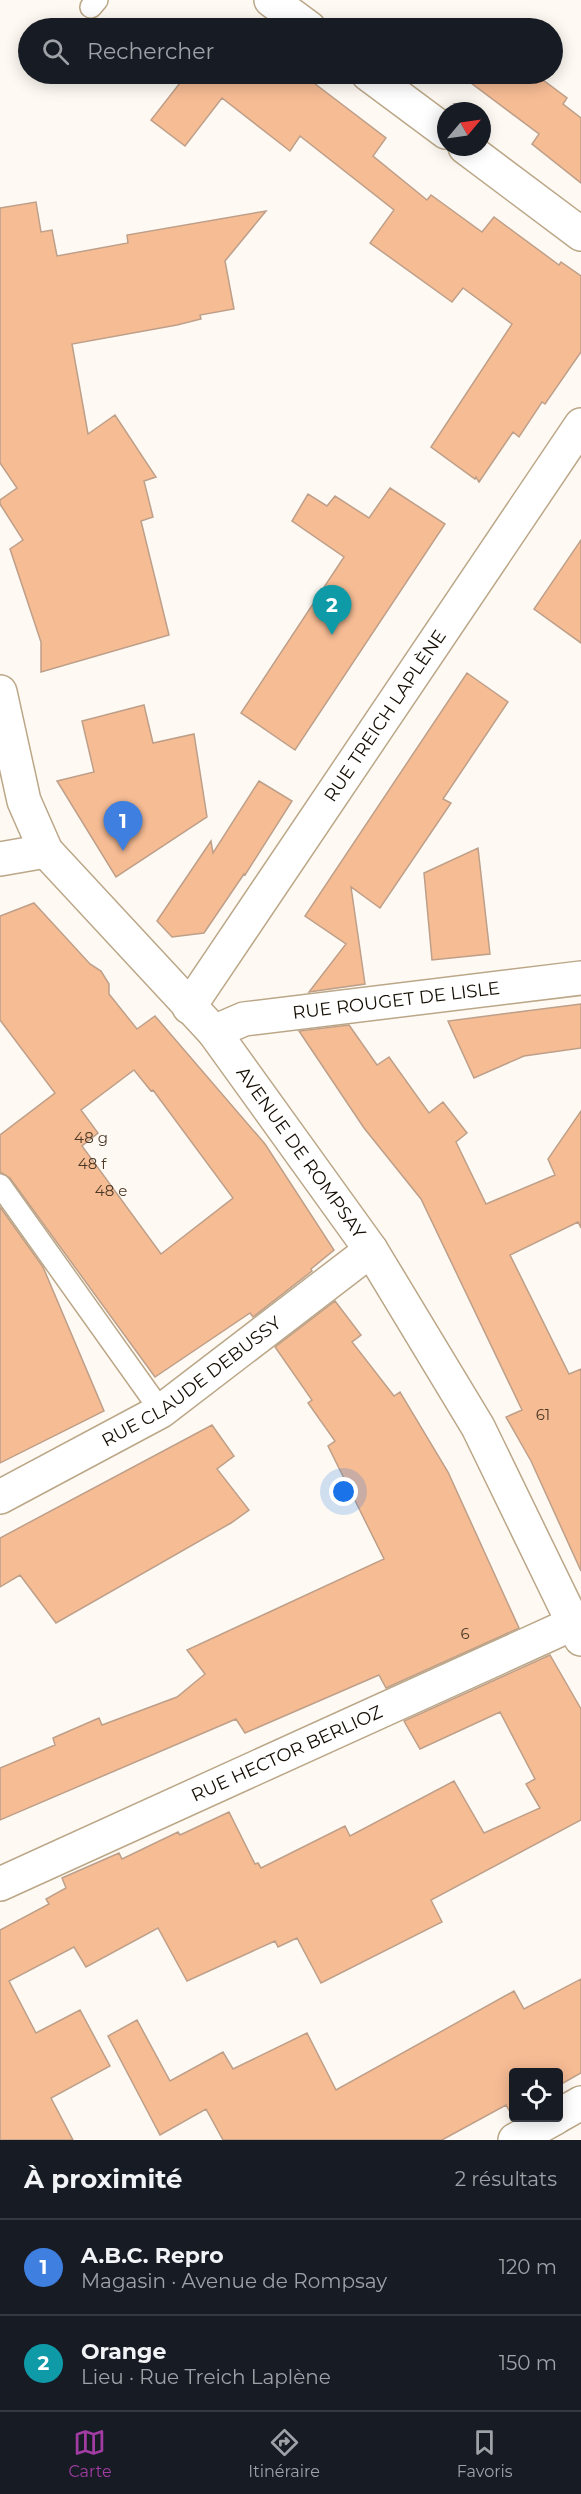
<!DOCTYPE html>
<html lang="fr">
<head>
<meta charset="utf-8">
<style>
  :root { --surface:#171b24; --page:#20242c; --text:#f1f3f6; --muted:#9ea1a6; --line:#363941; --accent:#a13ca2 }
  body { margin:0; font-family:Montserrat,sans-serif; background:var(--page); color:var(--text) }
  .controls { position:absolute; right:18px; bottom:18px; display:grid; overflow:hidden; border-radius:6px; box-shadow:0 3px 15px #0003 }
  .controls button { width:54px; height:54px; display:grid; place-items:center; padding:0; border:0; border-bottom:2px solid var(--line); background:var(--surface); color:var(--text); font:30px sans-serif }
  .compass { position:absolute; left:437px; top:102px; width:54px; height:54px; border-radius:50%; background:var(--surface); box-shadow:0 3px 15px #0003; rotate:61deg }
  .you { position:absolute; left:344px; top:1492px; width:21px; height:21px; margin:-15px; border:4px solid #fff; border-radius:50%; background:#1a73e8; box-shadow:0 0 0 9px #1a73e833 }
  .badge { display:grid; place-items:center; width:39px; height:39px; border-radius:50%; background:var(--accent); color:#fff; font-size:20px; font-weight:700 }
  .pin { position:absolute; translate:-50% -50px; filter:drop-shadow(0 2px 3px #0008) }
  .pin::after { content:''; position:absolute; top:32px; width:21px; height:18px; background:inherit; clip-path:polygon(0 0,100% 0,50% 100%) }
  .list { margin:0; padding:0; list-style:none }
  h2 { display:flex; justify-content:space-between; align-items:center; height:78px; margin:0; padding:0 24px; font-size:26px }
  h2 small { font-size:20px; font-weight:400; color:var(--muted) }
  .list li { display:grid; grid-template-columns:39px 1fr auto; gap:18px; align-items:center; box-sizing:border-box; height:96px; padding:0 24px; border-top:2px solid var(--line) }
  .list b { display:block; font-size:22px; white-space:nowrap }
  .list p { margin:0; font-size:20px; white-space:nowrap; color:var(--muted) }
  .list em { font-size:20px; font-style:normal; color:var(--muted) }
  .icon { flex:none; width:33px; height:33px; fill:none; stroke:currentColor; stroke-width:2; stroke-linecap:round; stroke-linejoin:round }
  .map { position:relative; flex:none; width:581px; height:2140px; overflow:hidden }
  .search { position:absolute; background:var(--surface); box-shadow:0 3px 15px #0003; left:18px; right:18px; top:18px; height:66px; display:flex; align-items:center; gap:15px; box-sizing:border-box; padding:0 21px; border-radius:33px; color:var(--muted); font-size:22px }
  .sheet { height:270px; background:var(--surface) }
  nav { display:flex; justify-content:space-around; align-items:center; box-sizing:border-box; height:84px; border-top:2px solid var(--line); background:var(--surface); font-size:16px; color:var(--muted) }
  nav a { display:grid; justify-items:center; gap:3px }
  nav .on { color:var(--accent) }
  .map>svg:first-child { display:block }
  .building { fill:#f6bc94; stroke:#be9f89; stroke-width:1.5; fill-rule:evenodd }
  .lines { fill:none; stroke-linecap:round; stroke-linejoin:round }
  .lane-casing { stroke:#bba788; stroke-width:24 }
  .street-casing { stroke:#bba788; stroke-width:36 }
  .secondary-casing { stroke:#bba788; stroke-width:36 }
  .lane { stroke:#fff; stroke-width:21 }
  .street { stroke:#fff; stroke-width:33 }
  .secondary { stroke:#fff; stroke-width:33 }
  .labels { text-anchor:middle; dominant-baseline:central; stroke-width:5; stroke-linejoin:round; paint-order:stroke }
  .number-label { font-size:15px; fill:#4c3927 }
  .street-label { font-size:18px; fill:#140d03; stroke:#fefaf3 }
</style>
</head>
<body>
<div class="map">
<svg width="581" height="2140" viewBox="0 0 581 2140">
  <rect width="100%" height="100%" fill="#fefaf3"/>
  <path class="building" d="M187,74H302L386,138L373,156L427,200L431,195L482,232L494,217L559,265L561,262L581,276V352L545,404L542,402L519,437L513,432L479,482L476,477L475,479L431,447L512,324L463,288L452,302L370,243L394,210L300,136L290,151L222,98L185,146L151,120Z
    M459,74H535L567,98L563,104L581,118V183L532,144L539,134Z
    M36,202L41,232L52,230L57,256L128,243L127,235L266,211L225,261L234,309L200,315L201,319L177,325L72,344L88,434L115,415L156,477L144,481L153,517L141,521L169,635L41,672V642L10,549L23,540L0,504V500L17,488L0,463V208Z
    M390,488L445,524L295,750L241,713L344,557L292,521L308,494L327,506L335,496L369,518Z
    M581,540V643L534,609Z
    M467,673L508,702L443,799L451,803L380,908L351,887L365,984L309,992L346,944L305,916Z
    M144,705L153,743L194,734L207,817L116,877L57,781L94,772L82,721Z
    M259,781L292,801L245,875L244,874L204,933L172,937L157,921L211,841L213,853Z
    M478,848L490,954L432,960L424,873Z
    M34,903L90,964L101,971L109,984V994L137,1029L155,1016L265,1144L334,1250L311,1269L312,1271L253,1317L250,1313L155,1377L10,1178L0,1172V1135L55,1093L0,1020V916ZM134,1070L151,1091L153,1090L233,1198L161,1254L82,1146L98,1133L81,1110Z
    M581,1004V1048L524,1056L474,1078L448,1021Z
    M349,1025L377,1065L389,1057L429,1113L443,1102L467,1133L456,1142L486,1204L555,1175L548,1159L581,1111V1228L578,1222L510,1255L569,1374L581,1369V1571L531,1461L506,1417L522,1410L421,1199L364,1128L299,1031Z
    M0,1207L43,1267L104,1411L0,1463Z
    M335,1301L361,1335L352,1342L394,1396L400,1392L448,1472L519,1628L386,1688L379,1675L245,1733L236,1719L0,1820V1768L55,1745L53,1738L99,1718L102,1725L177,1697L205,1674L187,1650L384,1559L328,1446L335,1441L308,1403L312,1400L275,1347Z
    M212,1425L234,1456L217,1469L249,1510L231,1523L56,1623L20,1575L0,1587V1538Z
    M550,1655L581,1709V1820L431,1900L442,1922L321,1983L297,1938L278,1947L275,1941L187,1981L158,1928L86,1967L74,1947L9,1981L36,2033L80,2010L110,2066L51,2098L73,2140H0V1930L49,1904L46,1899L66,1888L62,1878L119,1853L122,1859L178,1832L180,1835L229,1812L255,1864L258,1863L261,1868L345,1826L350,1836L454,1781L484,1833L540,1808L526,1784L535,1779L500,1712L420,1749L404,1721Z
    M581,1979V2073L558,2086V2073H513V2110L510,2112L506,2105L442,2140H223L206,2109L160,2135L108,2036L137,2020L170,2081L223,2052L233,2069L307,2033L336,2090L514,1991L524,2009Z"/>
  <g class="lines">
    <g class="lane-casing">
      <path id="lane" d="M91,7L97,0
        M0,1185L161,1411"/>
    </g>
    <g class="street-casing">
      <g id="street">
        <path d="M271,0L309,28"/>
        <path d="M368,74L446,132"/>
        <path d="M465,147L581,234"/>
        <path d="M0,859L46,851"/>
        <path id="s1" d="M214,1032L244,1019L581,978"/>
        <path id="s2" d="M0,1497L161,1411L371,1250"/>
        <path id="s3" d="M0,1884L581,1620"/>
        <path d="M558,2116L581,2103"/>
        <path d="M515,2140L555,2118"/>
      </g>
    </g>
    <g class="secondary-casing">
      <g id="secondary">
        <path id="s4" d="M0,692L24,801L46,851L214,1032L371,1250L478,1427L581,1639"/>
        <path id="s5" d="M189,1007L581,425"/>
      </g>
    </g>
    <use href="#lane" class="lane"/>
    <use href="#street" class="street"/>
    <use href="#secondary" class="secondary"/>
  </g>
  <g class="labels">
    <g class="number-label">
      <text x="91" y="1137">48 g</text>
      <text x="92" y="1163">48 f</text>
      <text x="111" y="1190">48 e</text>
      <text x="543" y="1414">61</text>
      <text x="465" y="1633">6</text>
    </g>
    <g class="street-label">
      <text stroke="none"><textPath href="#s5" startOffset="351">RUE TREICH LAPLÈNE</textPath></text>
      <text stroke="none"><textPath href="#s1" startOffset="186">RUE ROUGET DE LISLE</textPath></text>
      <text stroke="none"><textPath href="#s4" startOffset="562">AVENUE DE ROMPSAY</textPath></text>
      <text stroke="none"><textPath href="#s2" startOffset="224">RUE CLAUDE DEBUSSY</textPath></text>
      <text stroke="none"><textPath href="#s3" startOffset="315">RUE HECTOR BERLIOZ</textPath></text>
    </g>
  </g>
</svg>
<div class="controls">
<button><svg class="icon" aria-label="locate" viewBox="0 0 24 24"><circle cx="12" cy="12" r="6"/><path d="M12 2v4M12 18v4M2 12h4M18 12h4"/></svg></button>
</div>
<svg class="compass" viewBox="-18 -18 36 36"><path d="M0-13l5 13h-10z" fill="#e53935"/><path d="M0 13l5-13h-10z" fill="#9ea1a6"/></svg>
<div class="you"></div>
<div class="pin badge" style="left:123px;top:851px;background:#3f7fe0">1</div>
<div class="pin badge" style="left:332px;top:635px;background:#0f9aa8">2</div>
<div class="search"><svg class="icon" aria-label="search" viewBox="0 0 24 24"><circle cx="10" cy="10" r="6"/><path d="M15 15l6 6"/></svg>Rechercher</div>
</div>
<section class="sheet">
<h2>À proximité<small>2 résultats</small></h2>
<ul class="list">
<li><span class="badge" style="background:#3f7fe0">1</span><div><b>A.B.C. Repro</b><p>Magasin · Avenue de Rompsay</p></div><em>120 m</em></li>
<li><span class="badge" style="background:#0f9aa8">2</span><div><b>Orange</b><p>Lieu · Rue Treich Laplène</p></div><em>150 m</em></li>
</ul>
</section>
<nav>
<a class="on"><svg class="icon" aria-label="map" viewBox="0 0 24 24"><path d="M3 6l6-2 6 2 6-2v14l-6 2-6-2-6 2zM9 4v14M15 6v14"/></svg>Carte</a>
<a><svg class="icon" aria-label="directions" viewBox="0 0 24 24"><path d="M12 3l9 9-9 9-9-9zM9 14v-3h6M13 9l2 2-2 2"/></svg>Itinéraire</a>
<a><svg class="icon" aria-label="saved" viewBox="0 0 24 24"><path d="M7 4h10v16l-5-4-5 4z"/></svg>Favoris</a>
</nav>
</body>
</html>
